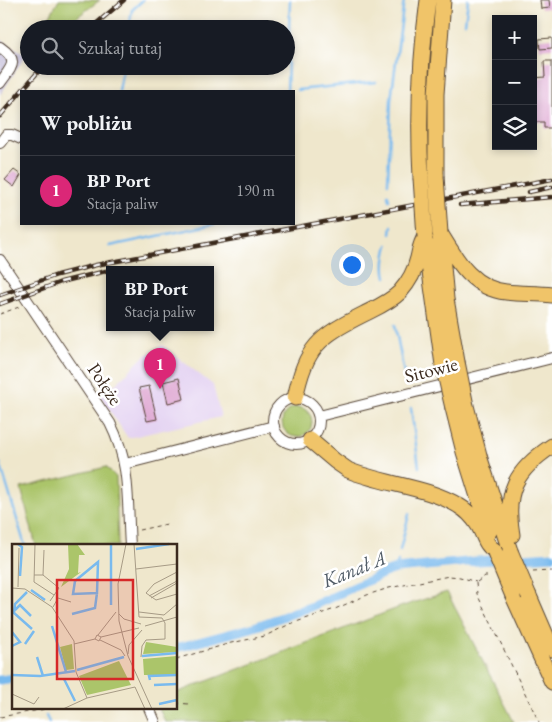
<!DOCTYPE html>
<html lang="pl">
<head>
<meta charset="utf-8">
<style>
  :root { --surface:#171b24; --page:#242831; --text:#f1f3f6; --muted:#9ea1a6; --line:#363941; --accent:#db2777 }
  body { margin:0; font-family:"EB Garamond",serif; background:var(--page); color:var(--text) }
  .controls { position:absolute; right:15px; top:15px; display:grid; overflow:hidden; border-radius:0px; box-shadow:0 2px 8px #0003 }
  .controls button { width:45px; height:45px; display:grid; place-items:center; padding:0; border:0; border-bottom:1px solid var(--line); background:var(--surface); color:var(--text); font:25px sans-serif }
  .you { position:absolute; left:351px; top:264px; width:18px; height:18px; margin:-12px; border:4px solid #fff; border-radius:50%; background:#1a73e8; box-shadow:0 0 0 8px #1a73e833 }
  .badge { display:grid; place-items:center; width:32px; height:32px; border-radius:50%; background:var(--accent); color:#fff; font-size:16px; font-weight:700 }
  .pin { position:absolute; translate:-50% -41px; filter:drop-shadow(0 1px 2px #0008) }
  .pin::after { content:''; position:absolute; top:26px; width:18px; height:15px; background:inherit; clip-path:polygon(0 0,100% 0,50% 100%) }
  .popup { position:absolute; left:106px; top:266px; width:108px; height:65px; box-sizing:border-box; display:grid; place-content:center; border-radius:0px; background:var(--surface); filter:drop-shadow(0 1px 4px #0005); font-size:16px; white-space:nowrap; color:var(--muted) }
  .popup b { font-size:19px; color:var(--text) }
  .popup::after { content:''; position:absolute; left:50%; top:100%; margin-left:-10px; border:10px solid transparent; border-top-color:var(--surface) }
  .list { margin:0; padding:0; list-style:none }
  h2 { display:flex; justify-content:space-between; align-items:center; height:65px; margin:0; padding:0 20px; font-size:21px }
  h2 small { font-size:16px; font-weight:400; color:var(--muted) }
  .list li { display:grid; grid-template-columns:32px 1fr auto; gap:15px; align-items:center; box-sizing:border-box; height:70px; padding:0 20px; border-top:1px solid var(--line) }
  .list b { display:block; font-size:19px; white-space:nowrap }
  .list p { margin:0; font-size:16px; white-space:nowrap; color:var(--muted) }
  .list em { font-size:16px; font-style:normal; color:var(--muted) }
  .icon { flex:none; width:28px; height:28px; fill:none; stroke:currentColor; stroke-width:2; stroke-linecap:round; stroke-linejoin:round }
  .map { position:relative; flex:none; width:552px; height:722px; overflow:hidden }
  .search { position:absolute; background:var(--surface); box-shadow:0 2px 8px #0003; left:20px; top:20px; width:275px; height:55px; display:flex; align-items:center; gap:12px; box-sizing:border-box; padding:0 18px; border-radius:28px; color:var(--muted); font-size:19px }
  .panel { position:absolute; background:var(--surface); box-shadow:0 2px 8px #0003; left:20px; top:90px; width:275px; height:135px; border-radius:0px }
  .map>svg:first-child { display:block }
  .built { fill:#e4d3f2 }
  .industrial { fill:#c6c0da }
  .green { fill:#abc56a; stroke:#737844 }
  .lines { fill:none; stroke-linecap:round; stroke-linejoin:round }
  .stream { stroke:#79baee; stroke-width:2.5 }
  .canal { stroke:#79baee; stroke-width:9 }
  .building { fill:#dea5d1 }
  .minor-casing { stroke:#564638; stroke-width:12 }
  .highway-casing { stroke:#564638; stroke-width:17 }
  .path { stroke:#564638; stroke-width:1; stroke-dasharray:4 4; stroke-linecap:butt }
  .minor { stroke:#fff; stroke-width:10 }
  .highway { stroke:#f0c469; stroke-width:15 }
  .rail-casing { stroke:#3b2a1e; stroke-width:4.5 }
  .rail { stroke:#fff; stroke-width:2.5; stroke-dasharray:8; stroke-linecap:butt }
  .highway-bridge-casing { stroke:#564638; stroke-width:17; stroke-linecap:butt }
  .highway-bridge { stroke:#f0c469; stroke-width:15 }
  .labels { text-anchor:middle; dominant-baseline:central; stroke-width:5; stroke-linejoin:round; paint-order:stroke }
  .street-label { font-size:19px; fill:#3b2a1e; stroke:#fff }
  .water-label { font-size:20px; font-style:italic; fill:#515c67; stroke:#fff }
  .inset-river { fill:none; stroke:#79baee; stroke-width:2.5 }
  .inset-road { fill:none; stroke:#a79b86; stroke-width:1 }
  .view { fill:#d62828; fill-opacity:0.15; stroke:#d62828; stroke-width:2.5 }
  .inset-edge { fill:none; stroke:#3b2a1e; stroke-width:2.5 }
</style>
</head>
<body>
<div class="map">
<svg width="552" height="722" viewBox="0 0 552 722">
  <rect width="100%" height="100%" fill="#fff"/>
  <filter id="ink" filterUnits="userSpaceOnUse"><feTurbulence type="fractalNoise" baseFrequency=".02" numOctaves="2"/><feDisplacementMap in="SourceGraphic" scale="10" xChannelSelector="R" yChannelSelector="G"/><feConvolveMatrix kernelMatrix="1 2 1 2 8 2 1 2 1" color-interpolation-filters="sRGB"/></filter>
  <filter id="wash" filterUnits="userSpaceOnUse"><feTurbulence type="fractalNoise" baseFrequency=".0096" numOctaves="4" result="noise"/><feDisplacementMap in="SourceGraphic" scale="20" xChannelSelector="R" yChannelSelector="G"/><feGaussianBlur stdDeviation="1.12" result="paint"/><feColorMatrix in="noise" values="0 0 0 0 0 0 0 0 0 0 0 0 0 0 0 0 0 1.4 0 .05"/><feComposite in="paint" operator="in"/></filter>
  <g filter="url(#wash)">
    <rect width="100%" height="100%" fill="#efe7cc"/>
    <path class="built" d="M162,345L213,385L221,417L128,438L98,393L117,383L142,358Z"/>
    <path class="industrial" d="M0,39L26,55L0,95Z"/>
    <path class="green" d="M59,0H100L61,29H42Z
      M282 422a15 15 0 1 1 30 0a15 15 0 1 1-30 0Z
      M106,467L116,477L118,546H36L21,488Z
      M447,592L514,722H165L159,708H176V693L403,606Z"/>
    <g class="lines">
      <path class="stream" d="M465,23L468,0
        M129,29L132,10L143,0
        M297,90L376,82
        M119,91L123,66
        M287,91L290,0
        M388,183L391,100L404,0
        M388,195L389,200
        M391,234L392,226
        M110,246L215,224
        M386,277C383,266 385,256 388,245
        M395,325L405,379
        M411,408L419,467
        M0,463L25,546
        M400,550L409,514
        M396,569L398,561
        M46,716L49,722"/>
      <path class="canal" d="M176,648L251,628L310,607L387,572L396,569L477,561L552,556
        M0,680L14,678"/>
    </g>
    <g id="blocks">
      <path class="building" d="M540,0H549L550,8L541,9Z
        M552,38V48L540,49L539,39Z
        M544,61H552V128H544V122H533V78L545,77Z
        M14,170L21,175L14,187L5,180Z
        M179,378L184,399L168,403L163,382Z
        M149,386L157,419L147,421L139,388Z"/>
    </g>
  </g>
  <g filter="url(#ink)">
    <use href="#blocks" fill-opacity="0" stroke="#564638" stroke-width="1"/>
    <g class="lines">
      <g class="minor-casing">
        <path id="minor" d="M0,47C20,61 12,66 0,83
          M0,143L6,135H12L21,139
          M0,260L110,423C131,464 127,501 130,546
          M273 421a23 23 0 1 1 46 0a23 23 0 1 1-46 0Z
          M319,416L552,358
          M125,464L274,426
          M149,708L155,722"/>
      </g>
      <g class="highway-casing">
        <path id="highway" d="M436,176V94L443,0
          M421,178C418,119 420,59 428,0
          M440,233C456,259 472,289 506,292C521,294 537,293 552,295
          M440,234L446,299L457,362
          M426,243L443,365
          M295,398C306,347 318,337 364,314C376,308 390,302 400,292C408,283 415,271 418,258C420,250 420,244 425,237
          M466,406L480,459L510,551
          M453,408L464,452L489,532
          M310,440L335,461L348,470C381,484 430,487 459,506C466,510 473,517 478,525C484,534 485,545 494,550
          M512,535C504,491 516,470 552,446
          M513,596L552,682
          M529,596L552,649"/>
      </g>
      <path class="path" d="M0,314L19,307
        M139,530L167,524
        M533,572L552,571
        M477,582L485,576H491
        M476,583L477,594L539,722
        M176,659L231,643L265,636L290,624L335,609L367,595L389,588L449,576L460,577L476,582
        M176,703L189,704
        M0,717L51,708"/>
      <use href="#minor" class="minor"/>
      <use href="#highway" class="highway"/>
      <g class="rail-casing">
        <path id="rail" d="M90,29L124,0
          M0,116L43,66
          M529,192L552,187
          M460,205L552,197
          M0,295L57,275L96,265L552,179
          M0,304L61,282L110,270"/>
      </g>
      <use href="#rail" class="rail"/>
      <g class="highway-bridge-casing">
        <path id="highway-bridge" d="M436,176L440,233
          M421,178L425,237
          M457,362L466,406
          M443,365L453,408
          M494,550L513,596
          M510,551L529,596"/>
      </g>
      <use href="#highway-bridge" class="highway-bridge"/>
    </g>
  </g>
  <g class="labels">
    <g class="street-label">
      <text transform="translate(431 370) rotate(-14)">Sitowie</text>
      <text transform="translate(105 384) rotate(56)">Połęże</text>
    </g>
    <g class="water-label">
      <text transform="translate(354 569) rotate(-22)">Kanał A</text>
    </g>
  </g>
  <g transform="translate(12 544)">
    <rect width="165" height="165" fill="#efe7cc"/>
    <path d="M56,0H65L73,11H67L66,29L69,28L49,43L57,25ZM134,98L165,103V108L131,110ZM60,100L62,125L54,126L48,103ZM165,112V131H132L131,115ZM107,117L119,141L75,151L67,132Z" fill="#abc56a"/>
    <path class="inset-river" d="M6,0L10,3L8,32M124,5L157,0M86,18L85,49L61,50L63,37ZM19,46L33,56M15,48L3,60L2,69L20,85M99,61V0M3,66L8,61L19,72M60,70L83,64L85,49M40,82L54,128M0,88L8,98L0,102M13,100L22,87M130,112L165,109M25,113L31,132M65,126L112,113M0,131L28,132L63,127M52,135L63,157M138,136L137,132L165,131M142,141L165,140M147,160L165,156"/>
    <path class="inset-road" d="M22,0H41M23,0L22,38L42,51M114,0L106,40L107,77L116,112L140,165M122,0L127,73L150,74L153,79V95L134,96L130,102L129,113M124,25L165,20M165,28L142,40L134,49L144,56L165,50M22,31H31L32,6M31,31L47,44L38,57M6,43L7,4M0,44L13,45L40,63L62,97L64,128L75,154M137,52L165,37M139,54L165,39M41,63L46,54L59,58M127,68L152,71L165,60M107,70L112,75L129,80M133,82L165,73M86,91L104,68M89,93L85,91L83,95L87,97L89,93L127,84M88,96L109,106L113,112M62,100L83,95M116,110L117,101L130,86M0,150L22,160L27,153M51,165L75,154L123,143L133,165"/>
    <path class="view" d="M45,36H121V135H45Z"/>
    <rect width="165" height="165" class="inset-edge"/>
  </g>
</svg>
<div class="controls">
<button>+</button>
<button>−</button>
<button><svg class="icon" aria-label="layers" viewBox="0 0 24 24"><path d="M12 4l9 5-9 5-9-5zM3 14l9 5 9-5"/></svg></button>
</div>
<div class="you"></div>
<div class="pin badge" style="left:160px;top:389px">1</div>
<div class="popup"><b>BP Port</b>Stacja paliw</div>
<div class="search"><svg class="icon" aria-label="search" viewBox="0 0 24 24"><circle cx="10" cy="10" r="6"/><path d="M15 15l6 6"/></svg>Szukaj tutaj</div>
<section class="panel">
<h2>W pobliżu<small></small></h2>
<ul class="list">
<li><span class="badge">1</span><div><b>BP Port</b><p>Stacja paliw</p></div><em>190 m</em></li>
</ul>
</section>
</div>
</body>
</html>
